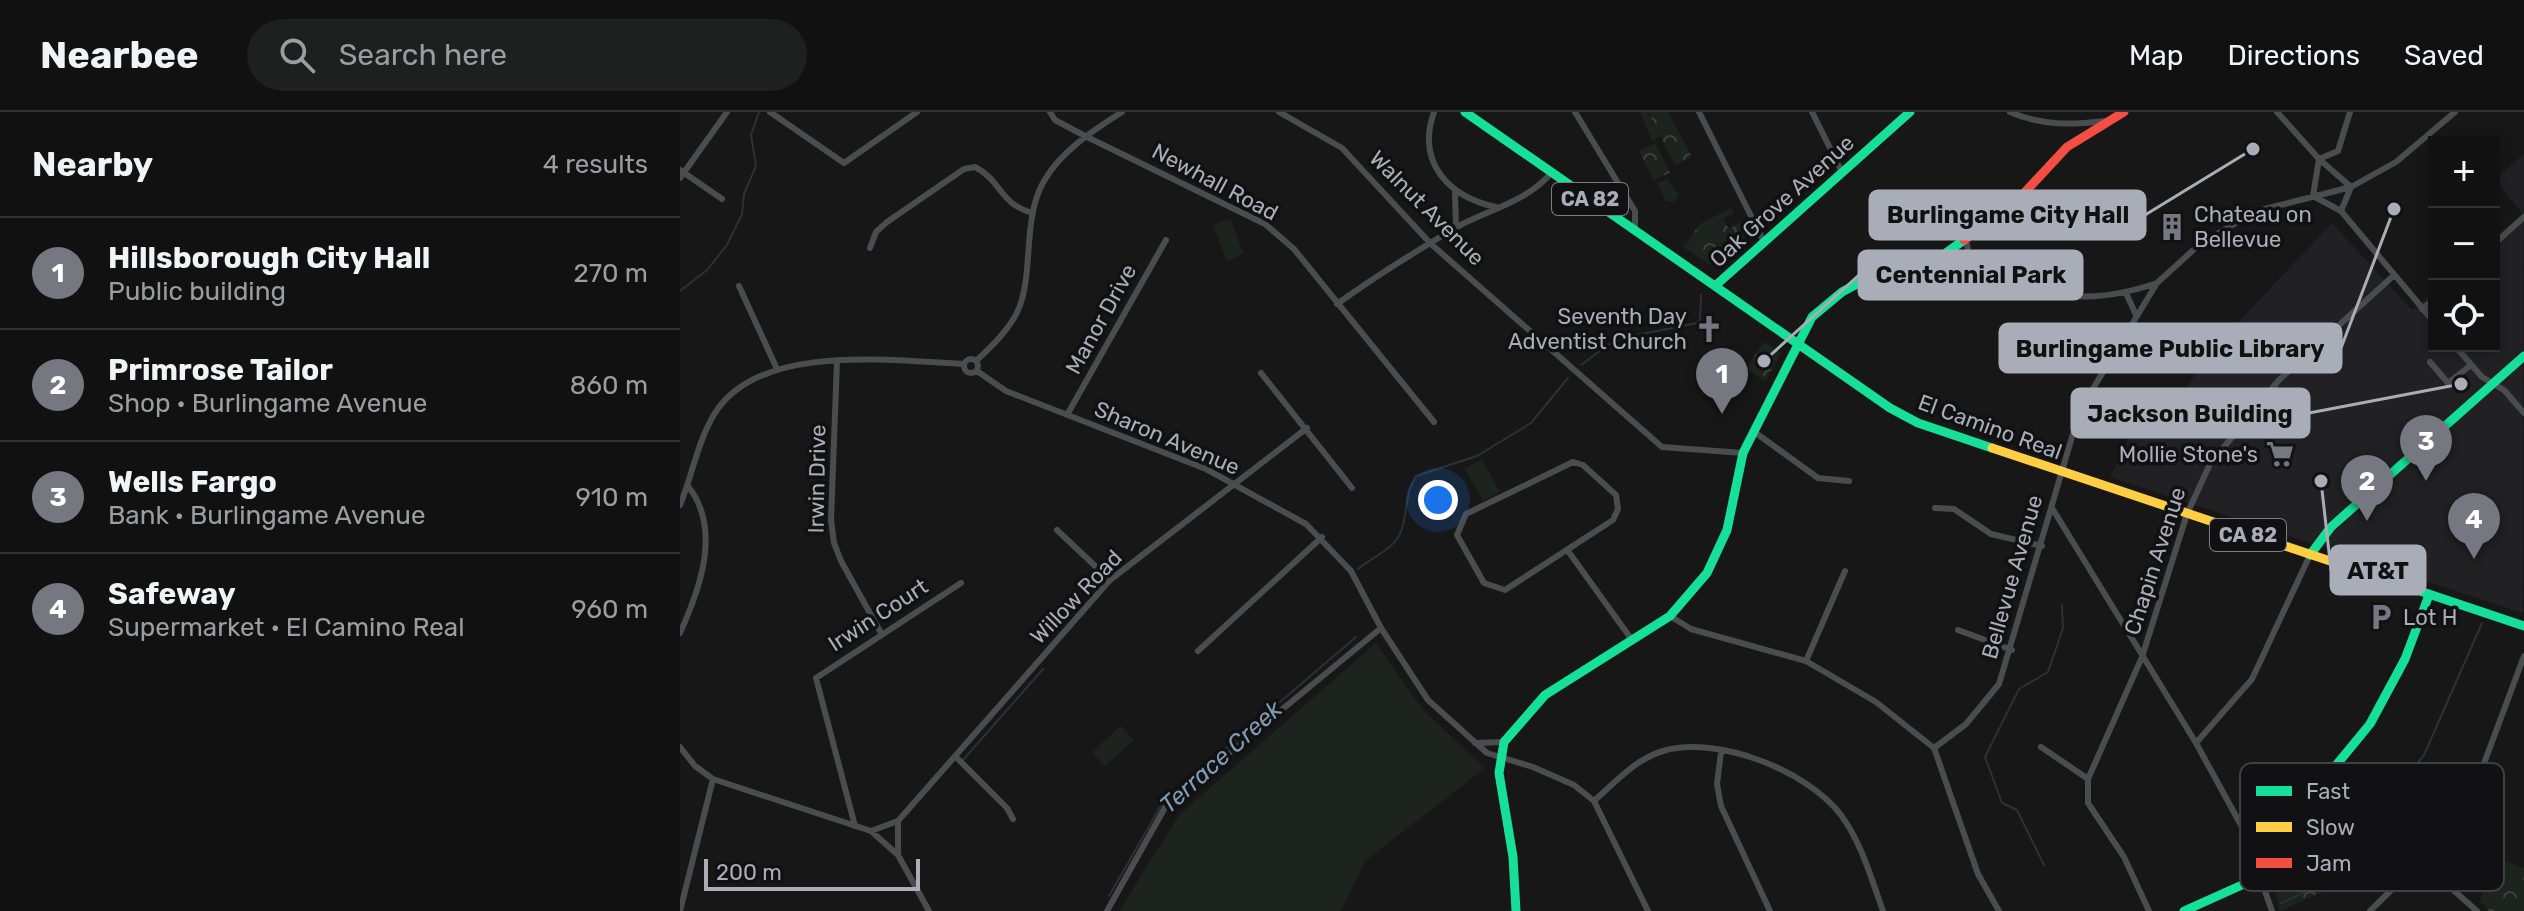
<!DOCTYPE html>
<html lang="en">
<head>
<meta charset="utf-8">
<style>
  :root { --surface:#111; --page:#1e1f1f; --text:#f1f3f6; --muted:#9c9d9f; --line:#303131; --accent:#757880 }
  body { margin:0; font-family:Rubik,sans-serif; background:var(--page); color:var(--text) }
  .controls { position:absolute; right:24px; top:24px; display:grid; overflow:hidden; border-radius:0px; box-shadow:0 4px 12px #0003 }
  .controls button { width:72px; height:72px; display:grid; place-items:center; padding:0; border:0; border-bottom:2px solid var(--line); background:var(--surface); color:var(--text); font:40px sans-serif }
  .scale { position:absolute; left:24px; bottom:20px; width:216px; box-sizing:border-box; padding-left:8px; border:4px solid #a8adb8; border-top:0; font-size:22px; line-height:28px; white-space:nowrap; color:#a8adb8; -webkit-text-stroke:6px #111113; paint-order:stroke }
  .you { position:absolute; left:758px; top:388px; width:28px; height:28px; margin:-20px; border:6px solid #fff; border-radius:50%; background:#1a73e8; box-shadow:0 0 0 12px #1a73e833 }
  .badge { display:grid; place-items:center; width:52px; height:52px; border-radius:50%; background:var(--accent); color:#fff; font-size:26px; font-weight:700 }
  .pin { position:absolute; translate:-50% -66px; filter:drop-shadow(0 2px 4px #0008) }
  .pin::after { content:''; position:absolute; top:42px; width:28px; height:24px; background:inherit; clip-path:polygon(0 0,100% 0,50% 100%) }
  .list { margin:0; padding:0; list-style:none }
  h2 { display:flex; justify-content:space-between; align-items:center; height:104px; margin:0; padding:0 32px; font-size:34px }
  h2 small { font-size:26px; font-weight:400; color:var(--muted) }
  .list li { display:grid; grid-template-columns:52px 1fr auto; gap:24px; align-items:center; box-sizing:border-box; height:112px; padding:0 32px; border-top:2px solid var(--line) }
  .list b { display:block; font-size:30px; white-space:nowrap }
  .list p { margin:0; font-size:26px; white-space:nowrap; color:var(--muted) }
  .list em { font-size:26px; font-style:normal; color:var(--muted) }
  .icon { flex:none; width:44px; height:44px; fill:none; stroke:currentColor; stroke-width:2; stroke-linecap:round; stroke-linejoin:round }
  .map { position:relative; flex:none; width:1844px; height:799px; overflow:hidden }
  header { display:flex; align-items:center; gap:48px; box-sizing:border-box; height:112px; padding:0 40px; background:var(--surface); border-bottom:2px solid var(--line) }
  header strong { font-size:38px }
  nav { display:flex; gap:44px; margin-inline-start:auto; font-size:28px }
  .search { width:560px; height:72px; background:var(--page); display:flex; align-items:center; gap:20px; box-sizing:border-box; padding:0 28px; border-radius:44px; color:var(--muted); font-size:30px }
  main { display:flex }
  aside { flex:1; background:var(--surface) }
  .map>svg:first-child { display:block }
  .built { fill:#212123 }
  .green { fill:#1d241e }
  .park { fill:url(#park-crowns) }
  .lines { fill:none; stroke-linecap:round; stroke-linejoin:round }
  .stream { stroke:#2a3239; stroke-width:2 }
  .street { stroke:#4b4c50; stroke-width:6 }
  .fast { stroke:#16e098; stroke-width:9 }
  .slow { stroke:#ffcf43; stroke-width:9 }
  .jam { stroke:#f24e42; stroke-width:9 }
  .labels { text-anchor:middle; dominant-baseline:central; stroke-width:7; stroke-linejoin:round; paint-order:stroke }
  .shield { fill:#111113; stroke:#7b7e86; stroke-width:2 }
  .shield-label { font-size:20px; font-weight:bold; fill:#a8adb8 }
  .street-label { font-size:22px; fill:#a8adb8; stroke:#111113 }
  .poi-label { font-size:22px; fill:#a8adb8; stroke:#111113; text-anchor:start }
  .water-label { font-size:24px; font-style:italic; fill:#7f9bb3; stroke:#111113 }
  .key { fill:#111113; stroke:#3e4045; stroke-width:2 }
  .key-label { font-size:22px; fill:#a8adb8 }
  .leader { fill:none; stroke:#a8adb8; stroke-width:3 }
  .callout-dot { fill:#a8adb8; stroke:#111113; stroke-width:3 }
  .callout { fill:#a8adb8; stroke:#a8adb8; stroke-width:3 }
  .callout-label { font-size:24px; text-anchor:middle; font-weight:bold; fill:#111 }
</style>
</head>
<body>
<header>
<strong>Nearbee</strong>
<div class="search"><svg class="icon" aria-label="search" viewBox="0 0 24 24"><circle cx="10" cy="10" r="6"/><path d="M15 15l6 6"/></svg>Search here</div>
<nav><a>Map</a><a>Directions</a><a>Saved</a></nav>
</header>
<main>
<aside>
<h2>Nearby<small>4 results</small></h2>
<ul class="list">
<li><span class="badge">1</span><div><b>Hillsborough City Hall</b><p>Public building</p></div><em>270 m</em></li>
<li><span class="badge">2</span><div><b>Primrose Tailor</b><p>Shop · Burlingame Avenue</p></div><em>860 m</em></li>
<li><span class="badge">3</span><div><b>Wells Fargo</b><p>Bank · Burlingame Avenue</p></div><em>910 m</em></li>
<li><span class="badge">4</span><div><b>Safeway</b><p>Supermarket · El Camino Real</p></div><em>960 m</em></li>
</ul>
</aside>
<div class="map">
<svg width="1844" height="799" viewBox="0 0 1844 799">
  <defs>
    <pattern id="park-crowns" width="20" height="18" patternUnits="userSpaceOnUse" patternTransform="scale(2)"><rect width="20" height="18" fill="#1d241e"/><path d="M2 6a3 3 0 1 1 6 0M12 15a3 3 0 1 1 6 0" fill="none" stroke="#3b413d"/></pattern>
  </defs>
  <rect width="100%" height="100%" fill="#171717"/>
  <path class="built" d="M1844,42L1843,501L1430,365L1468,288L1491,301L1527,243L1652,111L1732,198L1754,179V234H1814V126L1842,101L1815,67Z"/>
  <path class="green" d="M960,0H967L980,24L972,29Z
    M551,107L563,141L547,150L534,116L536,112Z
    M802,347L820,380L803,389L785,357Z
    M696,531L743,598L805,656L685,749L661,799H439L499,703Z
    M441,614L454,628L425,654L412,640Z"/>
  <path class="park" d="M968,0H988L1012,45L995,53Z
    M975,31L990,61L973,68L959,39Z
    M987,67L999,83L994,90L986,89L977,71Z
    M1051,96L1054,101L1043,106L1049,117L1061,110L1067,124L1032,154L1003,135L1020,112Z
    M1084,230L1101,241L1085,269L1066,256Z
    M1603,733L1651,776L1600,799L1591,756Z
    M1814,746L1844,756V799H1809L1800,789Z"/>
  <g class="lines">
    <path class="stream" d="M0,179L27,158L47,133L62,102L64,82L76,54L71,23L79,0
      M901,253L936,227L1017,211L1020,207L1021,183
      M678,457C692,445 715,437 721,419C728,401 725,380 736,364L797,344L851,311L888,266
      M283,648L363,557
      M1698,701L1744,643L1802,511
      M1364,753L1337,698L1322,691L1305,645L1339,577L1368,560L1383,516L1382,493
      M429,784L483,690L676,525
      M1601,791C1641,776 1663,750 1689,718"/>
    <path class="street" d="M90,0L164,51L237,0
      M370,0L375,8L405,24L585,112L614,137L754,310
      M599,0L662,36L751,132L982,335L1063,341
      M754,0C736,51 769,85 816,95
      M895,0L955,99V118
      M1019,0L1084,130
      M1132,0L1162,60
      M1330,0C1362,14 1391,13 1425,9
      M1597,0L1639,47L1671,75L1661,99
      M1639,47L1633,84L1661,99L1754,210
      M1639,47L1658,39L1670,0
      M0,58L42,87
      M0,66L47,0
      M775,80L776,116
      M1286,127L1291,154
      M1814,132L1844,105
      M190,136L196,120L207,110L284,57L295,55C322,69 319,92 353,101
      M1261,146C1350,169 1380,204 1477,171
      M59,174L97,257
      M1446,181L1456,203
      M657,192C696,164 736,139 777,115C810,97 847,90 872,60
      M1742,197L1754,187
      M1775,234L1802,265L1824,278L1844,301
      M284 254a7 7 0 1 1 14 0a7 7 0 1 1-14 0Z
      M157,249L151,408L154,431L161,449L201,521
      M296,249C311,235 331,216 339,196C354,158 342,107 364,69C381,39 414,18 442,0
      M1750,250L1768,271L1791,253
      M297,259L326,279L526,357L626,412L671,459L701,516L748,588L807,641L853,655L894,673L914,689L968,799
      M581,261L672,376
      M387,303L486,128
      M1073,319L1138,366L1169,369
      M893,350L903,353L936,383L938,397L933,408L825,478L804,471L777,423L786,402Z
      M0,393C12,364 18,328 35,301C80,230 213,249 284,252
      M1255,396L1274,397L1311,422L1362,434
      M1372,396L1516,631L1562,715L1592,799
      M377,418L430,468
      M888,439L952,528
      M990,504L1011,517L1126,549L1196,590L1254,636L1298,762L1319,799
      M1278,518L1332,538
      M0,521C20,477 42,417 8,374
      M518,539L642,425
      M1126,549L1165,459
      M795,631L824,630
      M1516,631L1572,567L1630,443
      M0,635L15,654L33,667L191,719L218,743L249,799
      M1361,635L1408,667V691L1444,745L1469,799
      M1254,636L1286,612L1319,572L1400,298L1477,171L1521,131L1577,99L1671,75L1716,50L1775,0
      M1041,640L1037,672L1041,694L1090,799
      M277,646L327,696L333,707
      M1408,667L1462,545L1507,402L1530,352L1599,268L1713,164
      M1647,667L1797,799
      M914,689C935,670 956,647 983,639C1038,623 1128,659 1161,703C1182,732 1191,766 1203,799
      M175,714L136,566L281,471
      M191,719L218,709L430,468L627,316
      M218,743V709
      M0,799L33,667
      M427,799L487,692L701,516
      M1690,799L1741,749L1796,673L1844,544"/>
    <path class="fast" d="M785,0L1210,296L1238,311L1312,336
      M1035,174L1230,0
      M1630,443L1651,415L1844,244
      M1716,471L1844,514
      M836,799L833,745L819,661L824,630L865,583L990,504L1027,461L1047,418L1063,341L1132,205L1162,180L1199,160L1259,146L1284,128
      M1504,799L1573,768L1593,730L1690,612L1725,547L1749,483"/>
    <path class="slow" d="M1312,336L1716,471"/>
    <path class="jam" d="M1284,128L1332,94L1387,35L1444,0"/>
  </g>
  <defs>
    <g id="building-bare" transform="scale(2.16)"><path d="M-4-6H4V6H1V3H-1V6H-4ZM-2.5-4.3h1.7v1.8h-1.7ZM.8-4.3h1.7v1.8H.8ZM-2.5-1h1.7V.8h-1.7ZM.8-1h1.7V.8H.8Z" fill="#757880" stroke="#111113" stroke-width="2.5" paint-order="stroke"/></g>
    <g id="church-bare" transform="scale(2.16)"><path d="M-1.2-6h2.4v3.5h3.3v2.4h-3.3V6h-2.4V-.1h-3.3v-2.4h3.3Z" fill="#757880" stroke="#111113" stroke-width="2.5" paint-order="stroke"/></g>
    <g id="supermarket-bare" transform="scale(2.16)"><path d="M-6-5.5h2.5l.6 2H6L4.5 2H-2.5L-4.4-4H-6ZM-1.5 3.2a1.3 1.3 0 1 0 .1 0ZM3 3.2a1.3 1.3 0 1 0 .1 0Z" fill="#757880" stroke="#111113" stroke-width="2.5" paint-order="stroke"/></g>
    <g id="parking-bare" transform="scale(2.16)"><path d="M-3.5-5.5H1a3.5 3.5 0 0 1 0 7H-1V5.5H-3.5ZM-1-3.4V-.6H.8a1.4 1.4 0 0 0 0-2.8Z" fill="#757880" stroke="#111113" stroke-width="2.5" paint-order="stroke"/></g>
  </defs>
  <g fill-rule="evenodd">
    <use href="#building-bare" x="1492" y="115"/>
    <use href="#church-bare" x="1029" y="217"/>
    <use href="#supermarket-bare" x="1600" y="342"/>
    <use href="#parking-bare" x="1701" y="505"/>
  </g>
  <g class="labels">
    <g class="shield">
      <rect x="872" y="71" width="76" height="32" rx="6"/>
      <rect x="1530" y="407" width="76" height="32" rx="6"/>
    </g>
    <g class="shield-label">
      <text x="910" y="87">CA 82</text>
      <text x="1568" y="423">CA 82</text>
    </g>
    <g class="street-label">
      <text transform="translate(535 70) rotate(28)">Newhall Road</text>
      <text transform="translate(1102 89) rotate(-42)">Oak Grove Avenue</text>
      <text transform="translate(747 96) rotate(45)">Walnut Avenue</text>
      <text transform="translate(421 207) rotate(-61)">Manor Drive</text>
      <text transform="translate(1310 315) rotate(20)">El Camino Real</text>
      <text transform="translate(487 326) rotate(23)">Sharon Avenue</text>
      <text transform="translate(137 367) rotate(-89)">Irwin Drive</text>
      <text transform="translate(1475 449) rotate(-72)">Chapin Avenue</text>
      <text transform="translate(1332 465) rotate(-74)">Bellevue Avenue</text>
      <text transform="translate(396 485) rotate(-46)">Willow Road</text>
      <text transform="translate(198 503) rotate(-33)">Irwin Court</text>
    </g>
    <g class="poi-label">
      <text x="1514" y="102">Chateau on<tspan x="1514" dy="25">Bellevue</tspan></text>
      <text x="1007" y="204" text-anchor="end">Seventh Day<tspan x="1007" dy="25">Adventist Church</tspan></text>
      <text x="1578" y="342" text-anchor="end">Mollie Stone's</text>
      <text x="1723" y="505">Lot H</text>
    </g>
    <g class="water-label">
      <text transform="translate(541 645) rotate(-42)">Terrace Creek</text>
    </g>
  </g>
  <rect x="1560" y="651" width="264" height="128" rx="12" class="key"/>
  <rect x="1576" y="674" width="36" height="10" fill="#16e098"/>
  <rect x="1576" y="710" width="36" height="10" fill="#ffcf43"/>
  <rect x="1576" y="746" width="36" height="10" fill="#f24e42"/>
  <g class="key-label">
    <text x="1626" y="687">Fast</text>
    <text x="1626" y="723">Slow</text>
    <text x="1626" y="759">Jam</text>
  </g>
  <path class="leader" d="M1573 37L1465 103M1084 249L1179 163M1714 97L1661 236M1781 272L1629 301M1641 369L1651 458"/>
  <g class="callout-dot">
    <circle cx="1573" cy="37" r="8"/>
    <circle cx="1084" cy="249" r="8"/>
    <circle cx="1714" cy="97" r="8"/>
    <circle cx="1781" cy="272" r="8"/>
    <circle cx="1641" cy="369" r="8"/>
  </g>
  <g class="callout">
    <rect x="1190" y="79" width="275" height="48" rx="8"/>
    <rect x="1179" y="139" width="223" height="48" rx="8"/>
    <rect x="1320" y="212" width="341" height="48" rx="8"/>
    <rect x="1392" y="277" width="237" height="48" rx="8"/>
    <rect x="1651" y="434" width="94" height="48" rx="8"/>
  </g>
  <g class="callout-label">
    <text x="1328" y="111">Burlingame City Hall</text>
    <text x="1291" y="171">Centennial Park</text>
    <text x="1490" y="245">Burlingame Public Library</text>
    <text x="1510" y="310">Jackson Building</text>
    <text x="1698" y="467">AT&amp;T</text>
  </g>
</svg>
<div class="controls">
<button>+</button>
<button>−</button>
<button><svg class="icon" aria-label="locate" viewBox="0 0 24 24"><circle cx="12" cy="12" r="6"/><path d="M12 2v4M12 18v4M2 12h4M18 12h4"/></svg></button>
</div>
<div class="scale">200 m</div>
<div class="you"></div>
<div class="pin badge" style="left:1042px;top:302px">1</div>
<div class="pin badge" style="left:1687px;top:409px">2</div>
<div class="pin badge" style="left:1746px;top:369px">3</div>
<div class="pin badge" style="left:1794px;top:447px">4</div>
</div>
</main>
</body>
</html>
